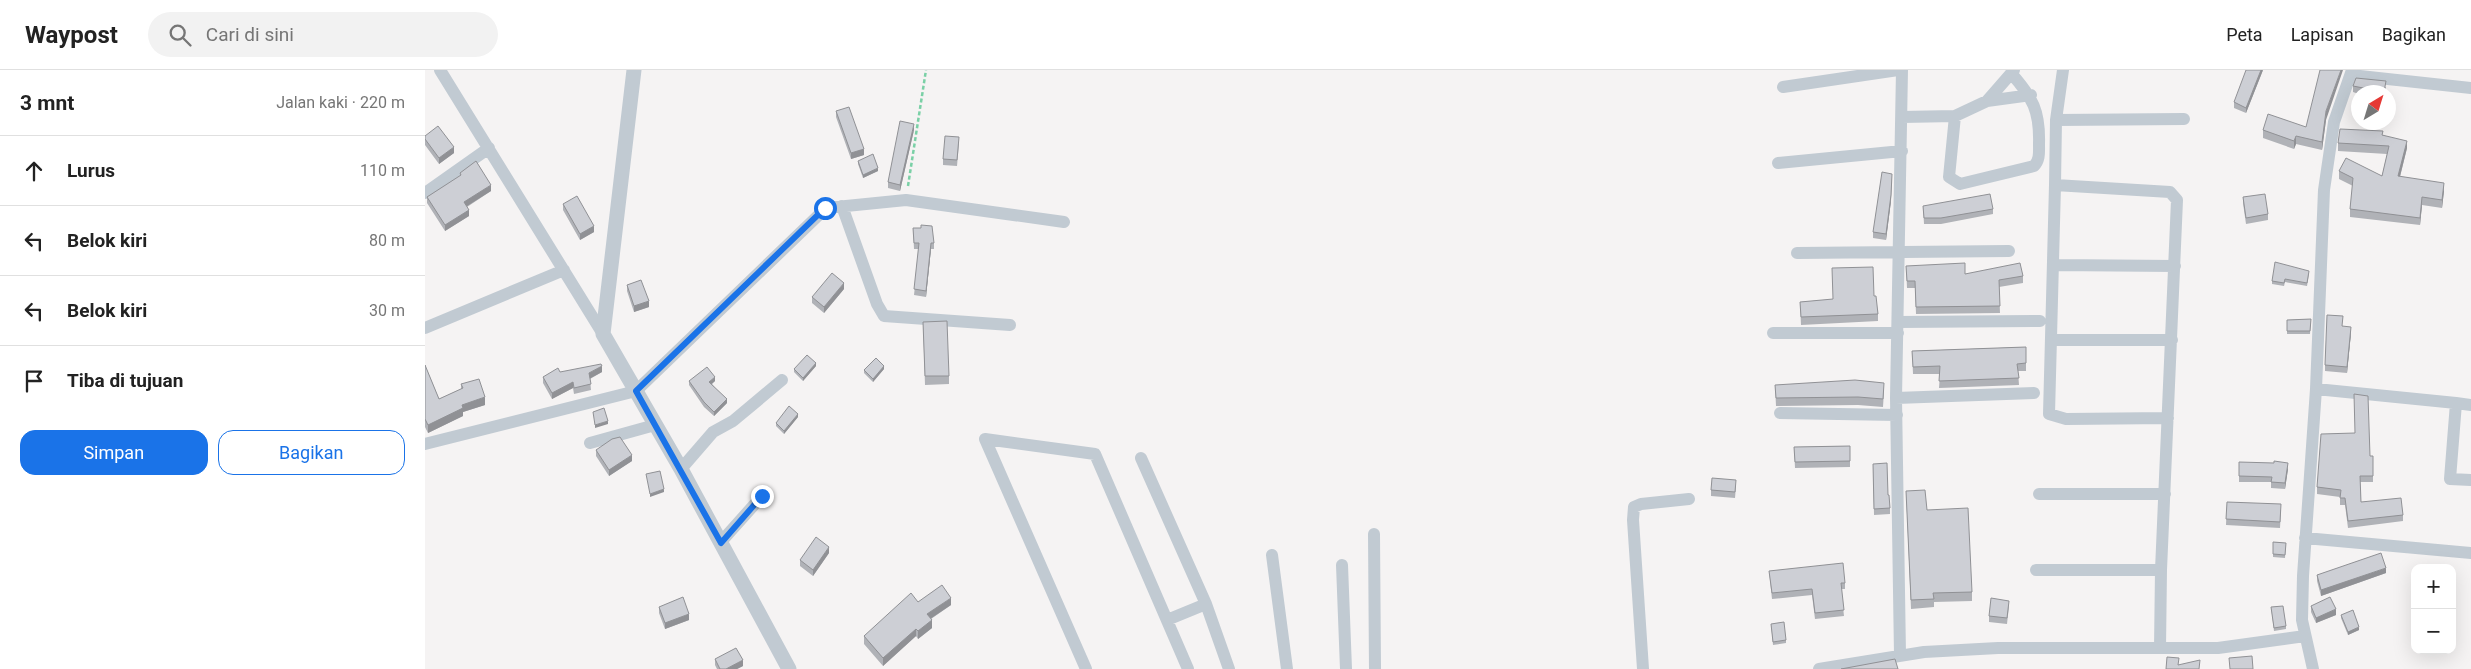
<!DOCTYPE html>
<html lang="id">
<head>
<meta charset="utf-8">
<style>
  :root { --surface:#fff; --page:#f2f2f2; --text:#222; --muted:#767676; --line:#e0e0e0; --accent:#1a73e8 }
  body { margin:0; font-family:Roboto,sans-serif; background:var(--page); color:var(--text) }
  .controls { position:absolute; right:15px; bottom:15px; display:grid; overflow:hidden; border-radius:10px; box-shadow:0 5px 20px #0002 }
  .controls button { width:45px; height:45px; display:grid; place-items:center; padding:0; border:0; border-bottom:1px solid var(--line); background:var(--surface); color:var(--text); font:25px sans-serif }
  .compass { position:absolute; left:1926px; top:15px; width:45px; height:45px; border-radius:50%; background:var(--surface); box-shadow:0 5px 20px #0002; rotate:38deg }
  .stop { position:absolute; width:15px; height:15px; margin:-11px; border:4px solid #1a73e8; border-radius:50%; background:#fff }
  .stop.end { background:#1a73e8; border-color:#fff; box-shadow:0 1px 5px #0008 }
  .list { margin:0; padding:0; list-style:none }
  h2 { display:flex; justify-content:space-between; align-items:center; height:65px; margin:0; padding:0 20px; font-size:21px }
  h2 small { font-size:16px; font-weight:400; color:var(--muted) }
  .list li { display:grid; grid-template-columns:32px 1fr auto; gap:15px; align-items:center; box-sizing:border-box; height:70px; padding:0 20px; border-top:1px solid var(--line) }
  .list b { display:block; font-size:19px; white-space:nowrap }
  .list em { font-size:16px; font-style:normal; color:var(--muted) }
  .actions { display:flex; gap:10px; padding:15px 20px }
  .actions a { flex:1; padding:11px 0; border:1px solid var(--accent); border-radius:15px; text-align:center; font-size:18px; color:var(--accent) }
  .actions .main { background:var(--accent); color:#fff }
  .icon { flex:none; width:28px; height:28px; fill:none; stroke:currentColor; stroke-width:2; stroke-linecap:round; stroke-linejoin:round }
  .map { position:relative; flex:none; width:2046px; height:599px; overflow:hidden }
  header { display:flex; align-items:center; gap:30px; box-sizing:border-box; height:70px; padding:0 25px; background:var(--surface); border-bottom:1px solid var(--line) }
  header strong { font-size:24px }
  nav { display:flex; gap:28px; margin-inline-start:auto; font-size:18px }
  .search { width:350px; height:45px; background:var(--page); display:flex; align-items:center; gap:12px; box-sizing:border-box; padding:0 18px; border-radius:28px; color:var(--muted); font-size:19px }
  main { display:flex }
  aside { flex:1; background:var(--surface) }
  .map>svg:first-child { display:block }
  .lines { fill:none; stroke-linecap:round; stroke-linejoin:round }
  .path { stroke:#7ad0a6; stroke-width:2.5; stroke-dasharray:4 2.5; stroke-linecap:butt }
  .minor { stroke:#c1cad2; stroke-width:12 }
  .tertiary { stroke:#c1cad2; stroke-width:15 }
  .wall { fill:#b0b2b7 }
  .shaded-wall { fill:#909195 }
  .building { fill:#cdcfd5; stroke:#909195 }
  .route { stroke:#1a73e8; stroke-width:6 }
</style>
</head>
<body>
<header>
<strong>Waypost</strong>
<div class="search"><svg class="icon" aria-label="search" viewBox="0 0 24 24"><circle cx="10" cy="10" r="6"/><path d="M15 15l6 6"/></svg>Cari di sini</div>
<nav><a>Peta</a><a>Lapisan</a><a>Bagikan</a></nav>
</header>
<main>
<aside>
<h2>3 mnt<small>Jalan kaki · 220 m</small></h2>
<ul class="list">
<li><svg class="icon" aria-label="ahead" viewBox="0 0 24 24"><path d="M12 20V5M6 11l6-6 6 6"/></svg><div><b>Lurus</b></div><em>110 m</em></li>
<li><svg class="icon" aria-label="left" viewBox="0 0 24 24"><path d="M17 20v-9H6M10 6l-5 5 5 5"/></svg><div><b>Belok kiri</b></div><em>80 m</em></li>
<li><svg class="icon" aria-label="left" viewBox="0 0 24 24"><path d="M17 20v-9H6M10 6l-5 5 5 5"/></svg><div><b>Belok kiri</b></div><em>30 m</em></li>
<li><svg class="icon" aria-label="arrive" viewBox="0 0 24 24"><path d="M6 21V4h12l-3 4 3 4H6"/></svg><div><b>Tiba di tujuan</b></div></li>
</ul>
<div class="actions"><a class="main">Simpan</a><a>Bagikan</a></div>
</aside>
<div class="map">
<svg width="2046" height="599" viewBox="0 0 2046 599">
  <rect width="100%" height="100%" fill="#f5f3f3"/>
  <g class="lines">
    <path class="path" d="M483,116L501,0"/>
    <path class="minor" d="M15,0L178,264
      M1638,0L1631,50L1630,115L1745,122L1752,130L1736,500L1735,578
      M1926,5L2046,18
      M1358,17L1473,0
      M1562,31L1606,25
      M1530,46L1524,107L1535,114L1609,96C1615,90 1614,82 1614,74C1615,41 1608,28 1586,3
      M1477,47L1530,46L1562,31L1589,0
      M1631,50L1759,49
      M1353,93L1477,81
      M1630,115L1624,344L1641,349L1743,348
      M0,123L64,78
      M417,136L452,234L459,246L585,255
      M1372,183L1584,181
      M1628,195L1750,196
      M1473,252L1615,251
      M0,258L139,200
      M1348,263H1473
      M1626,270H1747
      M1891,319L2031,333
      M1471,328L1609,323
      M2046,335L2031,333L2025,409L2046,410
      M1355,343L1472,345
      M165,373L230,355
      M0,374L211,321L401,138L481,130L639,152
      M716,388L781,534L804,599
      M256,399L288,362L308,351L357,310
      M1614,424H1740
      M949,464L950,599
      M1880,468L2046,483
      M295,473L337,426
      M847,485L862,599
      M917,495L921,599
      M1611,500H1736
      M742,550L781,534
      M1475,585L1471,328L1477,0
      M661,599L560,369L670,384L763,599
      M1218,599L1208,450L1209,437L1216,434L1264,429
      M1394,599L1499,582L1573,578H1793L1880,566
      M1888,599L1877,550L1878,506L1891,319L1899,120L1909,52L1927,0"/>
    <path class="tertiary" d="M209,0L178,264L256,399L364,599"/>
  </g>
  <path class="wall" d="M1838,0L1821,43L1809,38V32Z
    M1928,16L1961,17L1960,22H1934V24L1928,22Z
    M411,41L439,85L426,89L411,47Z
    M1901,50L1897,80L1871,74L1869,79L1838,68V60L1881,57Z
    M489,60L475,121L463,118V112Z
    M1957,65L1982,78L1975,107L2019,121L2017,138L1997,135L1995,155L1925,147V139L1928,116L1914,109V101L1957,106L1962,84L1913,81V73Z
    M0,66L29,83L14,94L0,75Z
    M534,73L532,96L518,95V89Z
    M433,91L453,101L438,108L433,94Z
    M35,103L66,121L42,137L44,146L20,161L2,133V127L35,106Z
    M1818,127L1843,144V150L1821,154L1818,133Z
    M1466,131L1461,170L1448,168V162Z
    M138,134L169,162L155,170L138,140Z
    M1498,136L1568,139V144L1516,154H1499Z
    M488,158L509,173V179H506L501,227L489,225L494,179H489Z
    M1481,196L1540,204L1598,206V213L1574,217L1575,243L1491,244L1490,218H1482Z
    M1884,204L1882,216L1860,212L1859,216L1847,214V211Z
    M202,215L224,237L209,242L202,221Z
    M419,219L399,243L387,233V227Z
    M1449,226L1453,244V251L1376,255L1375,232Z
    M1886,249L1885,264H1862V250Z
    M498,252L524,306V314L500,315Z
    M1917,256L1926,263L1922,303L1900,301V295Z
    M1601,277V301H1593L1594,315L1514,318L1515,304H1488L1487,281Z
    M0,295L14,329L36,319V314L60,335L38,342V346L3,363L0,357Z
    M391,296L378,311L369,302V299Z
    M459,299L448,312L439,303V300Z
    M135,302H177L165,309L166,320L149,324L148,318L127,329L118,313V307Z
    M264,311H290L287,314L302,333L289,346L279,337L264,315Z
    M1350,315L1459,321L1458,337L1433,335L1351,336Z
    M373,347L359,364L351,356V353Z
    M1425,376V397L1370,398L1369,377Z
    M171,380L207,391L184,406L171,386Z
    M1945,386H1948V412H1935L1936,432L1978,445V451L1923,458L1920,435H1915V427L1892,424V417Z
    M1814,392L1863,399L1860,419L1846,418V412H1814Z
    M1448,394L1463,425L1465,438V444L1449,445Z
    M1311,416L1310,428L1286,426V420Z
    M1481,421L1502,440L1547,522V531L1509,532V537L1486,539Z
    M1802,432L1856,440L1855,458L1801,455Z
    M1848,472L1861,473L1860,488L1848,487Z
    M404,483L388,506L375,496V490Z
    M1344,501L1420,513V519H1416L1419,546L1390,549L1387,525L1347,529Z
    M1961,503L1896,526L1892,511V505Z
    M493,532L526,535L506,549L507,558L493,569L491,566L458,596L439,574V566Z
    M1584,536L1582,554L1564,552V546Z
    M1886,536L1911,545L1891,553L1886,542Z
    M234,537L264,550L240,559L234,543Z
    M1846,537L1861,556V559L1849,561Z
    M1916,545L1934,560L1923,565L1916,548Z
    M1346,554L1361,570V573L1348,575Z
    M290,589L318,596L312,599H292L290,595Z"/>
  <path class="shaded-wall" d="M1836,0H1838L1821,43V38Z
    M1916,0H1918L1901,50L1897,80V72L1901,41Z
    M489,54V60L475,121V115Z
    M1871,66V74L1869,79V71Z
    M1982,71V78L1973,114V106Z
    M29,77V83L14,94V88Z
    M439,79V85L426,89V83Z
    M453,98V101L438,108V105Z
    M1467,104L1466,131L1461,170V164Z
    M2019,113V121L2017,138V130Z
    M66,115V121L39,138V132Z
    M1997,127V135L1995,155V148Z
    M44,140V146L20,161V155Z
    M169,156V162L155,170V164Z
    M506,173V179L501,227V221Z
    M419,213V219L399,243V237Z
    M224,231V237L209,242V236Z
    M1926,257V263L1922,303V297Z
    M391,293V296L378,311V308Z
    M177,296V302L164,309V303Z
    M459,296V299L448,312V309Z
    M290,307V311L284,316V312Z
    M148,312V318L127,329V323Z
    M60,327V335L38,342V346L3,363V355L37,335Z
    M302,329V333L289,346V342Z
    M373,344V347L359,364V361Z
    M183,351V354L170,358V355Z
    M207,385V391L184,406V400Z
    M1863,393V399L1860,419V413Z
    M239,419V422L225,427V424Z
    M404,477V483L388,506V500Z
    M1961,498V503L1896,526V520Z
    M526,528V535L502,551V544Z
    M1911,539V545L1891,553V548Z
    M264,544V550L240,559V553Z
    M507,550V558L493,569V561Z
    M1934,557V560L1923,565V562Z
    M491,559V566L458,596V588Z
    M318,590V596L312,599H301Z"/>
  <path class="building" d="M1821,0H1836L1821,38L1809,32Z
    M1895,0H1916L1901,41L1897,72L1871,66L1869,71L1838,60L1843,44L1881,57Z
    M1931,8L1961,11L1959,22L1928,16Z
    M424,37L439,79L426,83L411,41Z
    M475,51L489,54L475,115L463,112Z
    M13,56L29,77L14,88L0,69V66Z
    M1915,59L1958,61L1957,65L1982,71L1973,106L2019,113L2017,130L1997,127L1995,148L1925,139L1928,108L1914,101L1921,88L1957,106L1964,76L1913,73Z
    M520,66L534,67L532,90L518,89Z
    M448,84L453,98L438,105L433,91Z
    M51,91L66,115L39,132L44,140L20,155L2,127L36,105L35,103Z
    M1457,102L1467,104L1466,125L1461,164L1448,162Z
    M1565,124L1568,139L1516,148H1499L1498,136Z
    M1840,124L1843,144L1821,148L1818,127Z
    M152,126L169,156L155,164L138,134Z
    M496,155L507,156L509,173H506L501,221L489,219L494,173H489L488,158H496Z
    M1850,192L1884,201L1882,213L1860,209L1859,213L1847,211Z
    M1540,193V204L1595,193L1598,206L1574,210L1575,236L1491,237L1490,211H1482L1481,196Z
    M1448,197L1449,226H1451L1453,244L1376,247L1375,232L1408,229L1407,198Z
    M407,203L419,213L399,237L387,227Z
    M216,210L224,231L209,236L202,215Z
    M1902,245L1918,246L1917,256L1926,257L1922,297L1900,295Z
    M1886,249L1885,261H1862V250Z
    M522,251L524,306H500L498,252Z
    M1601,277V293L1592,294L1594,308L1514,311L1515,296L1488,297L1487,281Z
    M382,285L391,293L378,308L369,299Z
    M451,288L459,296L448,309L439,300Z
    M176,294L177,296L164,303L166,314L149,318L148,312L127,323L118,307L133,298L135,302Z
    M0,295L14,329L38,318L36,314L54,309L60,327L37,335L38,338L3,355L0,349Z
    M282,297L290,307L284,312L302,329L289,342L279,332L264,311Z
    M1430,310L1459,313L1458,329L1433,327L1351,328L1350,315Z
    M1929,324L1943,326L1945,386H1948V406H1935L1936,432L1976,428L1978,445L1923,451L1920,428H1915L1916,420L1892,417L1896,364L1930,363Z
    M364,336L373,344L359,361L351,353Z
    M179,338L183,351L170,355L168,342Z
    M195,367L207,385L184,400L171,380L187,369Z
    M1425,376V391L1370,392L1369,377Z
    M1849,391L1863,393L1860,413L1846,412L1847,407L1814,406V392L1849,393Z
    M1462,393L1463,425H1464L1465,438L1449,439L1448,394Z
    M235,401L239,419L225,424L221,404Z
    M1287,408L1311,410L1310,422L1286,420Z
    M1500,420L1502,440L1543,438L1547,522L1508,523L1509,529L1486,530L1481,421Z
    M1802,432L1856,434L1855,452L1801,449Z
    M391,467L404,477L388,500L375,490Z
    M1848,472L1861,473L1860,485L1848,484Z
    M1956,483L1961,498L1896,520L1892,505Z
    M1418,493L1420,513H1416L1419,540L1390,543L1387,519L1347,523L1344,501Z
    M517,515L526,528L502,544L507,550L493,561L491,559L458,588L439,566L486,523L493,532Z
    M258,527L264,544L240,553L234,537Z
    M1905,527L1911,539L1891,548L1886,536Z
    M1566,528L1584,531L1582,548L1564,546Z
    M1858,536L1861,556L1849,558L1846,537Z
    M1928,540L1934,557L1923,562L1916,545Z
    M1359,552L1361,570L1348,572L1346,554Z
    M311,578L318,590L301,599H295L290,589Z
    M1827,586L1828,599H1805L1804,588Z
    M1742,587L1754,588L1753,595L1775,590L1774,599H1741Z
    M1470,589L1473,599H1416Z"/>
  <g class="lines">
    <path class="route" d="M337,426L296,473L211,321L400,138"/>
  </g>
</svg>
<div class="controls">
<button>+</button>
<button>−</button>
</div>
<svg class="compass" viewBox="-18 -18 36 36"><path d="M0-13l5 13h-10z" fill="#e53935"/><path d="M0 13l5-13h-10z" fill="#767676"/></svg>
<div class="stop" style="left:400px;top:138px"></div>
<div class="stop end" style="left:337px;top:426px"></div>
</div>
</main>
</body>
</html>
